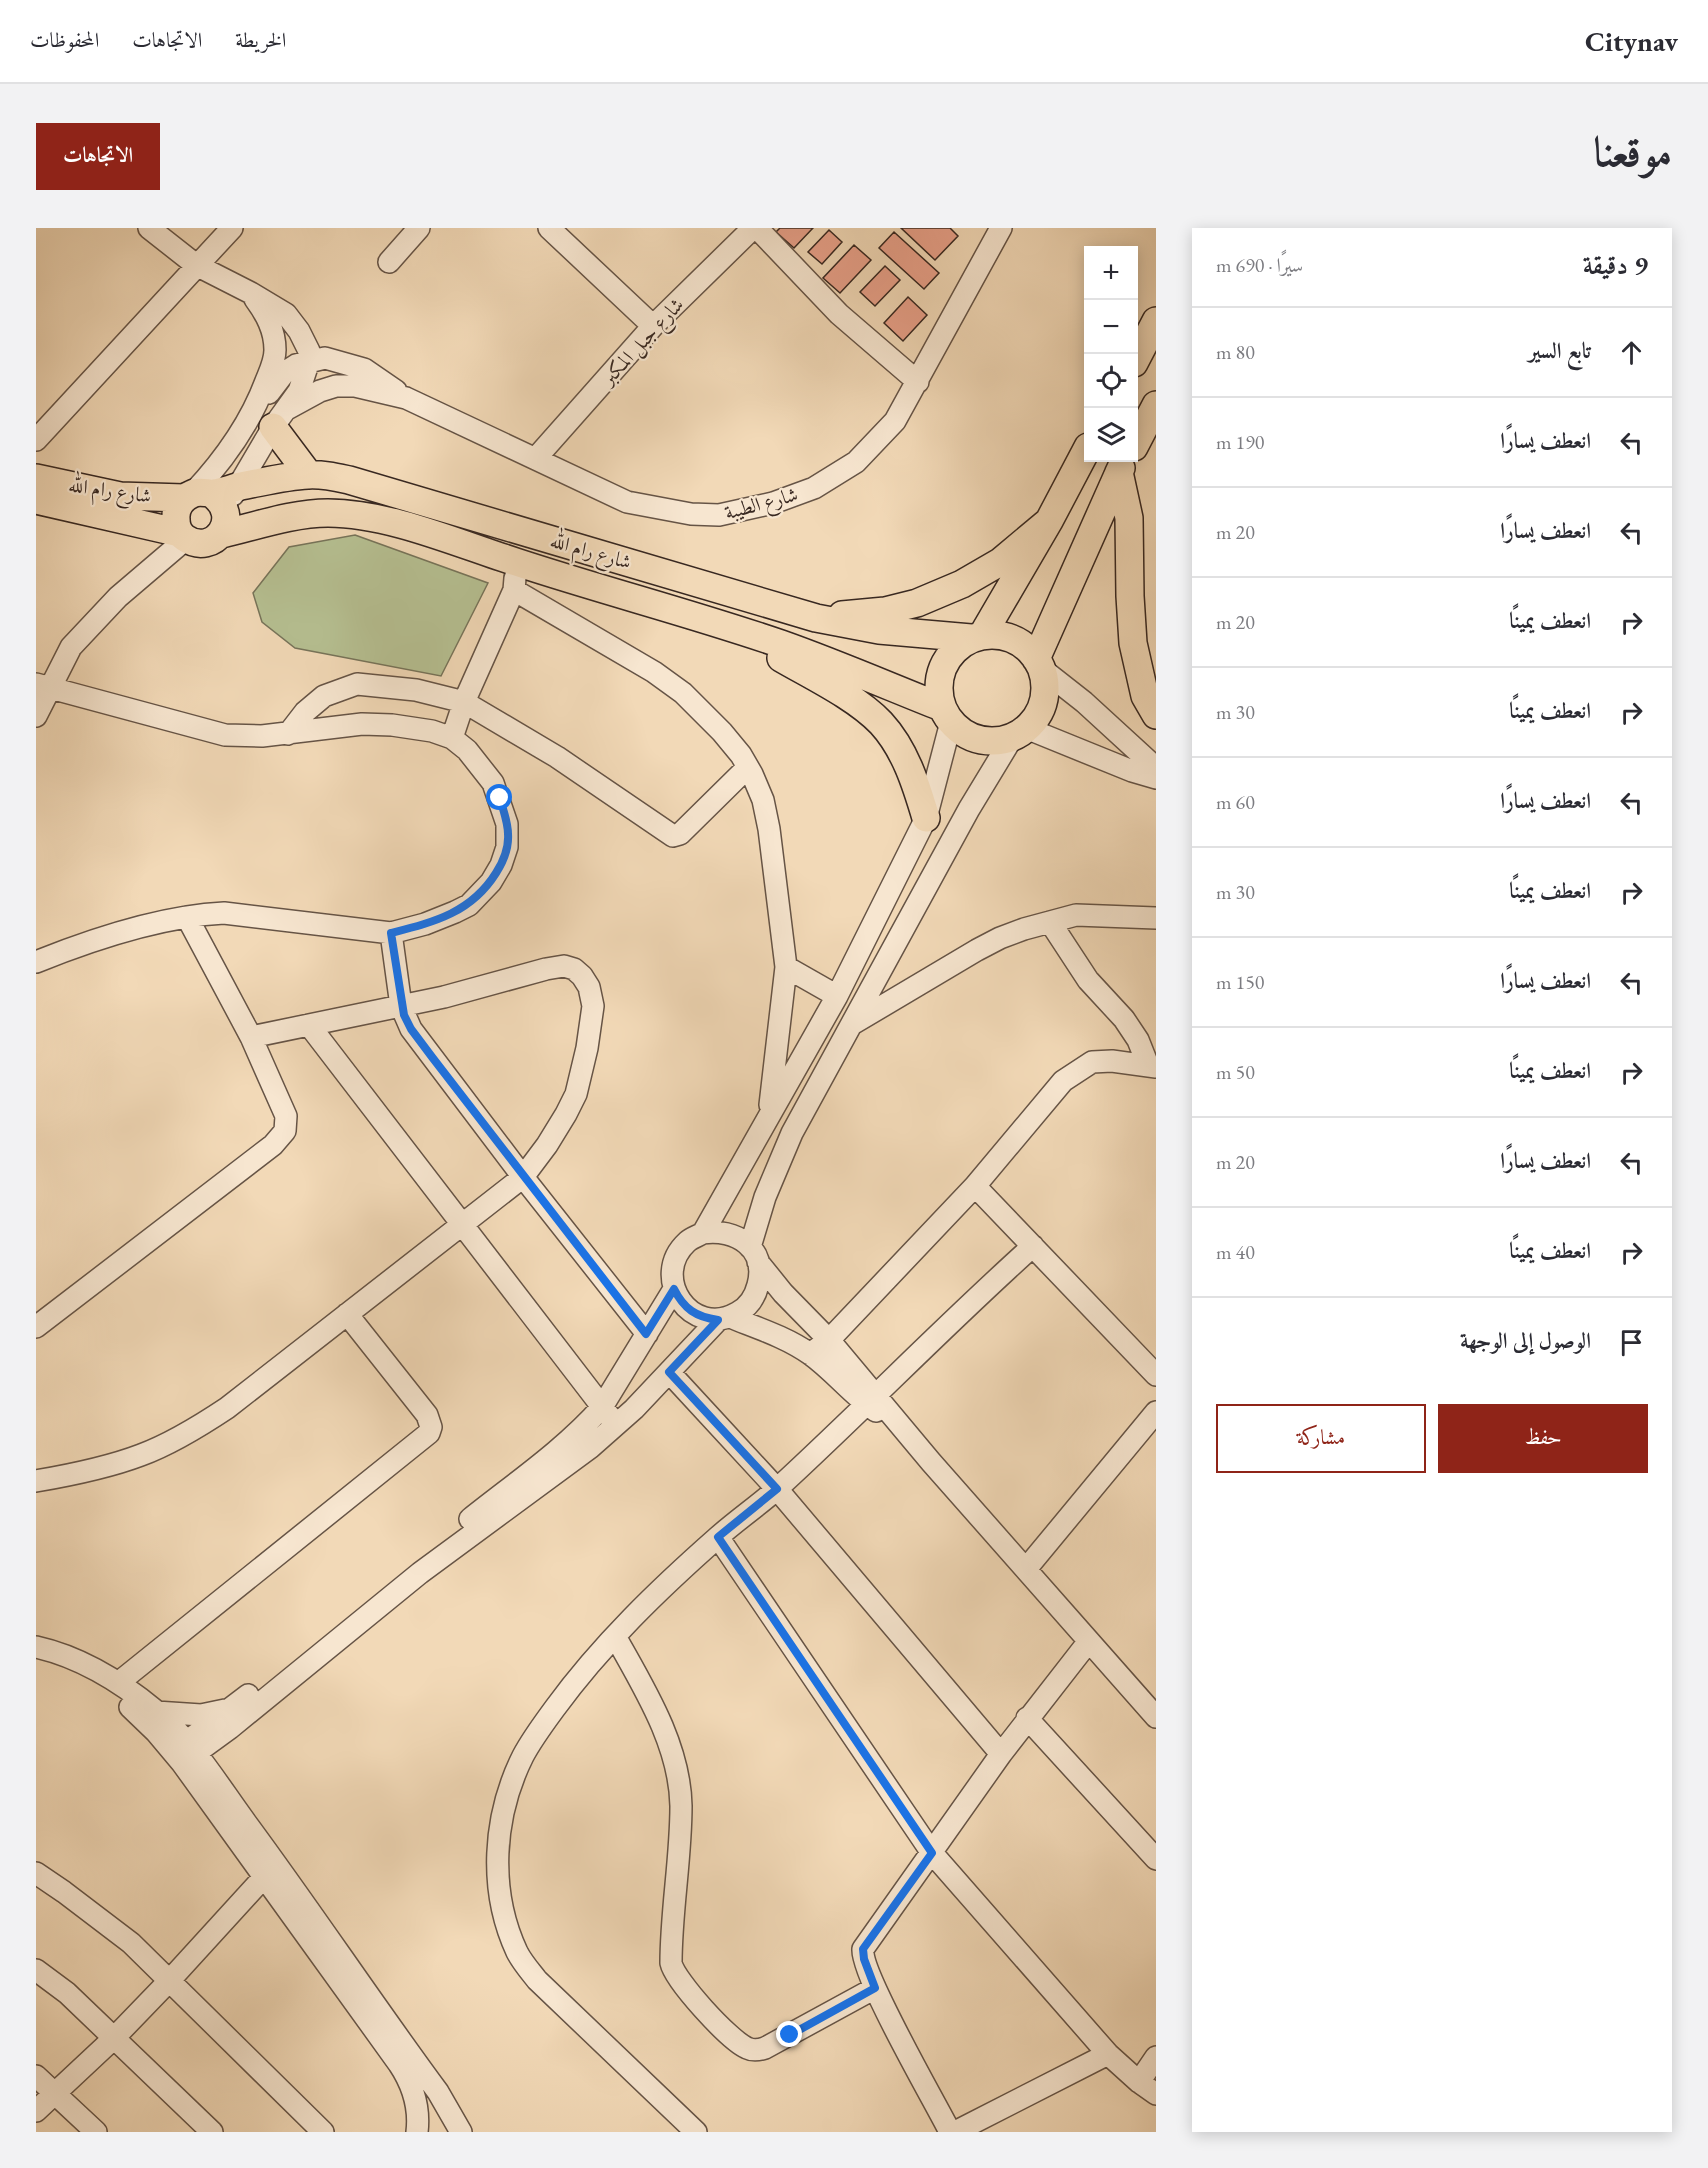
<!DOCTYPE html>
<html lang="ar">
<head>
<meta charset="utf-8">
<style>
  :root { --surface:#fff; --page:#f2f2f3; --text:#2b2b33; --muted:#7c7c81; --line:#e1e1e2; --accent:#8f2418 }
  body { margin:0; font-family:"EB Garamond",Amiri,serif; background:var(--page); color:var(--text); direction:rtl }
  .controls { position:absolute; right:18px; top:18px; display:grid; overflow:hidden; border-radius:0px; box-shadow:0 3px 15px #0003 }
  .controls button { width:54px; height:54px; display:grid; place-items:center; padding:0; border:0; border-bottom:2px solid var(--line); background:var(--surface); color:var(--text); font:30px sans-serif }
  .stop { position:absolute; width:18px; height:18px; margin:-14px; border:4px solid #1a73e8; border-radius:50%; background:#fff }
  .stop.end { background:#1a73e8; border-color:#fff; box-shadow:0 2px 6px #0008 }
  .list { margin:0; padding:0; list-style:none }
  h2 { display:flex; justify-content:space-between; align-items:center; height:78px; margin:0; padding:0 24px; font-size:26px }
  h2 small { font-size:20px; font-weight:400; color:var(--muted) }
  .list li { display:grid; grid-template-columns:39px 1fr auto; gap:18px; align-items:center; box-sizing:border-box; height:90px; padding:0 24px; border-top:2px solid var(--line) }
  .list b { display:block; font-size:22px; white-space:nowrap }
  .list em { font-size:20px; font-style:normal; color:var(--muted) }
  .actions { display:flex; gap:12px; padding:18px 24px }
  .actions a { flex:1; padding:14px 0; border:2px solid var(--accent); border-radius:0px; text-align:center; font-size:21px; color:var(--accent) }
  .actions .main { background:var(--accent); color:#fff }
  .icon { flex:none; width:33px; height:33px; fill:none; stroke:currentColor; stroke-width:2; stroke-linecap:round; stroke-linejoin:round }
  .map { position:relative; flex:none; width:1120px; height:1904px; overflow:hidden; direction:ltr; border-radius:0px }
  header { display:flex; align-items:center; gap:36px; box-sizing:border-box; height:84px; padding:0 30px; background:var(--surface); border-bottom:2px solid var(--line) }
  header strong { font-size:28px }
  nav { display:flex; gap:33px; margin-inline-start:auto; font-size:21px }
  .intro { display:flex; align-items:center; justify-content:space-between; box-sizing:border-box; height:144px; padding:0 36px }
  h1 { margin:0; font-size:42px }
  .button { padding:15px 27px; border-radius:0px; background:var(--accent); color:#fff; font-size:21px; font-weight:700 }
  main { display:flex; gap:36px; padding:0 36px }
  aside { flex:1; background:var(--surface); border-radius:0px; box-shadow:0 3px 15px #0003 }
  .map>svg:first-child { display:block }
  .green { fill:#b6c092; stroke:#77745a; stroke-width:1.5 }
  .building { fill:#e9a18a; stroke:#382821; stroke-width:1.5 }
  .lines { fill:none; stroke-linecap:round; stroke-linejoin:round }
  .minor-casing { stroke:#665446; stroke-width:24 }
  .major-casing { stroke:#382821; stroke-width:30 }
  .minor { stroke:#f7e6d0; stroke-width:21 }
  .major { stroke:#f2d9b7; stroke-width:27 }
  .route { stroke:#1a73e8; stroke-width:8 }
  .labels { text-anchor:middle; dominant-baseline:central; stroke-width:4.5; stroke-linejoin:round; paint-order:stroke }
  .street-label { font-size:20px; fill:#382821; stroke:#f7e6d0 }
</style>
</head>
<body>
<header>
<strong>Citynav</strong>
<nav><a>الخريطة</a><a>الاتجاهات</a><a>المحفوظات</a></nav>
</header>
<div class="intro"><h1>موقعنا</h1><a class="button">الاتجاهات</a></div>
<main>
<aside>
<h2>9 دقيقة<small>سيرًا · 690 m</small></h2>
<ul class="list">
<li><svg class="icon" aria-label="ahead" viewBox="0 0 24 24"><path d="M12 20V5M6 11l6-6 6 6"/></svg><div><b>تابع السير</b></div><em>80 m</em></li>
<li><svg class="icon" aria-label="left" viewBox="0 0 24 24"><path d="M17 20v-9H6M10 6l-5 5 5 5"/></svg><div><b>انعطف يسارًا</b></div><em>190 m</em></li>
<li><svg class="icon" aria-label="left" viewBox="0 0 24 24"><path d="M17 20v-9H6M10 6l-5 5 5 5"/></svg><div><b>انعطف يسارًا</b></div><em>20 m</em></li>
<li><svg class="icon" aria-label="right" viewBox="0 0 24 24"><path d="M7 20v-9h11M14 6l5 5-5 5"/></svg><div><b>انعطف يمينًا</b></div><em>20 m</em></li>
<li><svg class="icon" aria-label="right" viewBox="0 0 24 24"><path d="M7 20v-9h11M14 6l5 5-5 5"/></svg><div><b>انعطف يمينًا</b></div><em>30 m</em></li>
<li><svg class="icon" aria-label="left" viewBox="0 0 24 24"><path d="M17 20v-9H6M10 6l-5 5 5 5"/></svg><div><b>انعطف يسارًا</b></div><em>60 m</em></li>
<li><svg class="icon" aria-label="right" viewBox="0 0 24 24"><path d="M7 20v-9h11M14 6l5 5-5 5"/></svg><div><b>انعطف يمينًا</b></div><em>30 m</em></li>
<li><svg class="icon" aria-label="left" viewBox="0 0 24 24"><path d="M17 20v-9H6M10 6l-5 5 5 5"/></svg><div><b>انعطف يسارًا</b></div><em>150 m</em></li>
<li><svg class="icon" aria-label="right" viewBox="0 0 24 24"><path d="M7 20v-9h11M14 6l5 5-5 5"/></svg><div><b>انعطف يمينًا</b></div><em>50 m</em></li>
<li><svg class="icon" aria-label="left" viewBox="0 0 24 24"><path d="M17 20v-9H6M10 6l-5 5 5 5"/></svg><div><b>انعطف يسارًا</b></div><em>20 m</em></li>
<li><svg class="icon" aria-label="right" viewBox="0 0 24 24"><path d="M7 20v-9h11M14 6l5 5-5 5"/></svg><div><b>انعطف يمينًا</b></div><em>40 m</em></li>
<li><svg class="icon" aria-label="arrive" viewBox="0 0 24 24"><path d="M6 21V4h12l-3 4 3 4H6"/></svg><div><b>الوصول إلى الوجهة</b></div></li>
</ul>
<div class="actions"><a class="main">حفظ</a><a>مشاركة</a></div>
</aside>
<div class="map">
<svg width="1120" height="1904" viewBox="0 0 1120 1904">
  <rect width="100%" height="100%" fill="#f2d9b7"/>
  <filter id="stains"><feTurbulence type="fractalNoise" baseFrequency=".00333" numOctaves="4"/><feColorMatrix values="0 0 0 0 .2 0 0 0 0 .09 0 0 0 0 .02 0 0 0 .5 -.17"/></filter>
  <radialGradient id="worn" r=".72"><stop offset=".6" stop-color="#630" stop-opacity="0"/><stop offset="1" stop-color="#630" stop-opacity=".3"/></radialGradient>
  <path class="green" d="M319,307L452,355L405,448L259,420L226,394L217,365L253,319Z"/>
  <path class="building" d="M744,0H777L758,20L740,4Z
    M865,0H914L922,8L899,32Z
    M793,2L806,14L786,36L772,24Z
    M858,4L903,45L888,61L843,20Z
    M818,17L835,32L804,65L787,50Z
    M849,38L864,52L839,78L824,64Z
    M872,69L891,87L867,113L848,95Z"/>
  <g class="lines">
    <g class="minor-casing">
      <path id="minor" d="M113,0L160,37L215,65L250,86L263,103L273,123V133L263,163L237,199L197,267
        M513,0L617,98
        M721,0L803,86L882,154
        M353,34L383,0
        M233,165L249,144L260,137L289,130L328,141L360,163
        M251,181L284,163L300,158H319L370,170L591,274L655,286L683,287L737,275L778,260L820,234L859,193L965,0
        M0,212L196,0
        M500,230L617,98L717,0
        M157,265C188,232 214,196 230,153C234,143 239,133 239,122C239,102 230,86 219,71
        M478,362L618,444L647,465L686,504L705,527L716,546L727,572L733,601L750,739L734,877
        M1006,441L1048,474L1120,540
        M0,456L189,507L226,508L326,496L356,497L396,503L416,510L431,522L457,555L471,596V619L465,637L455,654L433,677L419,684L389,696L355,705L188,685C126,688 57,711 0,734
        M0,488L35,419L82,369L150,311
        M990,500L1096,543L1120,550
        M252,506L269,484L288,468L321,456L380,462L428,474L521,529L637,608L644,606L712,539
        M416,510L428,474L478,362L479,350
        M1014,694L1052,752L1088,791L1102,812L1112,837
        M355,705L365,778L375,801L487,949L611,1106
        M750,739L801,768
        M818,795L941,722L964,710L988,701L1040,687L1120,690
        M273,797L574,1189
        M939,958L1120,1147
        M667,1005C699,1000 732,1020 722,1057C719,1069 713,1079 701,1085C655,1111 613,1049 651,1014C655,1010 662,1008 667,1005L801,768L890,590L915,494
        M714,1019L729,969L756,905L933,581L976,510
        M722,1034L747,1065L793,1112L895,1234L1120,1489
        M694,1089C721,1100 750,1109 774,1126C798,1143 816,1167 840,1183
        M0,1099L237,917L249,903L250,888L215,809L151,689
        M774,1126L793,1112L939,958L1027,853L1056,834L1076,833L1120,839
        M633,1144L741,1261L965,1526
        M0,1253C35,1247 71,1240 105,1227C135,1216 164,1198 191,1180L487,949L511,917L530,886L540,866L551,820L557,778L553,759L546,748L538,741L528,738L510,741L408,769L215,809
        M434,1291C479,1255 528,1222 566,1179L638,1061
        M682,1309L896,1625L1072,1826L1103,1854L1120,1866
        M990,1341L1120,1184
        M579,1408C608,1460 644,1517 645,1578C645,1631 635,1683 635,1735C639,1753 693,1812 711,1820C717,1823 723,1822 729,1820L839,1760
        M0,1419C45,1429 85,1454 120,1483C157,1514 183,1558 211,1596C276,1684 337,1776 402,1864L425,1904
        M82,1455L393,1205L395,1199L391,1187L311,1086
        M94,1479L120,1504L146,1535L363,1836C377,1857 384,1879 381,1904
        M120,1484L165,1487L189,1482
        M991,1490L1120,1631
        M137,1524L212,1467
        M146,1535L194,1500L384,1345L555,1219L598,1181L682,1092
        M0,1645L28,1664L95,1715L287,1904
        M0,1742L31,1765L176,1904
        M0,1848L60,1904
        M1103,1854L1120,1829
        M0,1883L78,1810L134,1752L238,1638
        M660,1904L501,1752C494,1743 486,1734 481,1724C452,1662 457,1588 487,1528C496,1511 508,1495 519,1480C565,1417 623,1361 682,1309C701,1292 723,1277 742,1260C828,1181 910,1096 997,1018
        M914,1904C899,1874 824,1745 827,1721L965,1526L1053,1413
        M919,1904L1072,1826"/>
    </g>
    <g class="major-casing">
      <path id="major" d="M1098,135L1120,93
        M237,199L273,247
        M1098,219L1120,177
        M1083,244L1093,290L1094,368L1097,415L1109,468L1120,487
        M0,250L84,268L148,270
        M176,266C208,289 178,330 149,310C143,306 140,298 140,291C139,280 146,270 156,266C164,262 171,266 178,265C187,264 196,260 205,258C227,254 250,248 272,247C286,246 299,249 313,252L780,390L843,402L935,410
        M0,272L144,305
        M186,306C220,298 257,285 292,285C353,285 423,316 480,334C568,363 658,386 745,416C799,435 852,458 905,479
        M806,387L849,383L881,375L926,356L964,334L1013,293
        M947,406L1013,293L1052,219
        M903 460a53 53 0 1 1 106 0a53 53 0 1 1-106 0Z
        M745,430C776,448 820,469 845,495C869,521 880,556 890,590
        M1000,431L1085,240"/>
    </g>
    <use href="#minor" class="minor"/>
    <use href="#major" class="major"/>
  </g>
  <g class="lines">
    <path class="route" d="M464,570C467,582 472,594 472,606C473,620 467,634 460,645C435,685 398,694 355,705L368,787L375,801L396,829L610,1106L638,1061C648,1081 660,1089 682,1092L633,1144L741,1261L682,1309L896,1625L827,1721L828,1731L839,1760L754,1807"/>
  </g>
  <g class="labels">
    <g class="street-label">
      <text transform="translate(606 113) rotate(-47)">شارع جبل المكبر</text>
      <text transform="translate(74 262) rotate(8)">شارع رام الله</text>
      <text transform="translate(725 275) rotate(-15)">شارع الطيبة</text>
      <text transform="translate(555 323) rotate(16)">شارع رام الله</text>
    </g>
  </g>
  <rect width="100%" height="100%" filter="url(#stains)"/>
  <rect width="100%" height="100%" fill="url(#worn)"/>
</svg>
<div class="controls">
<button>+</button>
<button>−</button>
<button><svg class="icon" aria-label="locate" viewBox="0 0 24 24"><circle cx="12" cy="12" r="6"/><path d="M12 2v4M12 18v4M2 12h4M18 12h4"/></svg></button>
<button><svg class="icon" aria-label="layers" viewBox="0 0 24 24"><path d="M12 4l9 5-9 5-9-5zM3 14l9 5 9-5"/></svg></button>
</div>
<div class="stop" style="left:464px;top:570px"></div>
<div class="stop end" style="left:754px;top:1807px"></div>
</div>
</main>
</body>
</html>
